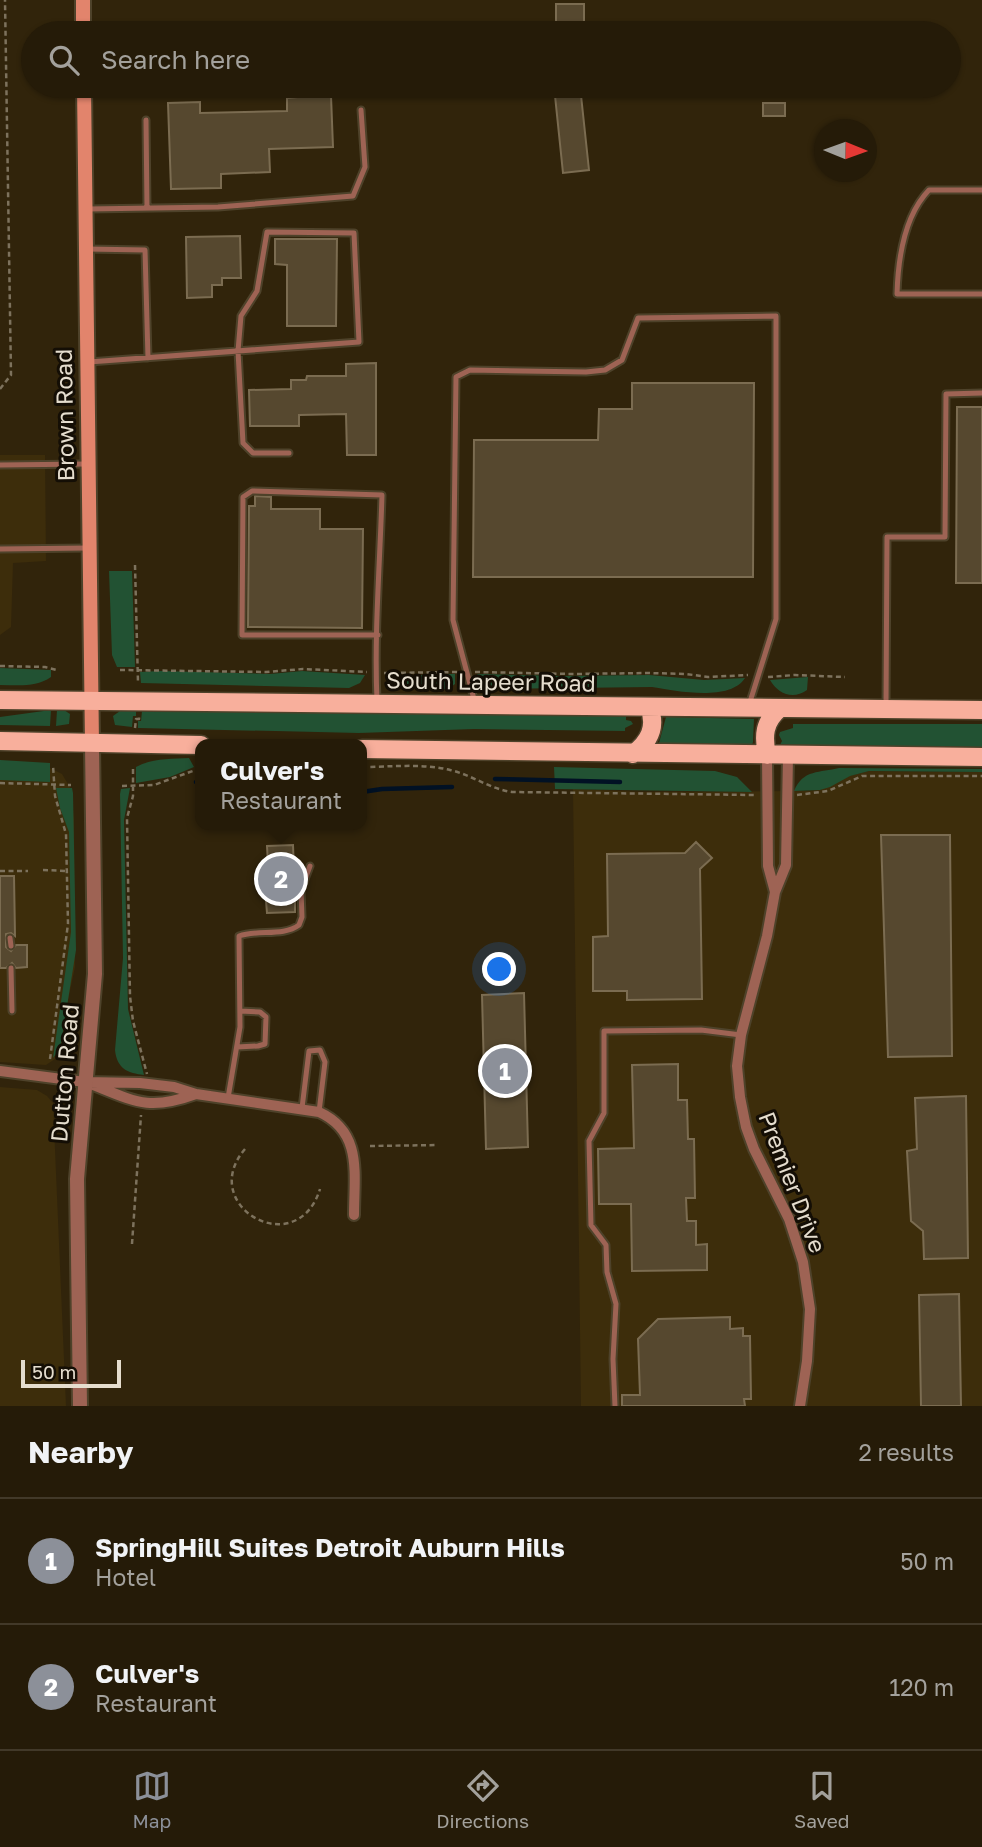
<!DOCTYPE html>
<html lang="en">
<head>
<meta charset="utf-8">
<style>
  :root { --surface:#251b08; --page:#312816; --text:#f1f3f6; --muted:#a3a19c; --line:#423929; --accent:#8c9099 }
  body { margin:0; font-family:"Golos Text",sans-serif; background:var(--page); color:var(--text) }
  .compass { position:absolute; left:814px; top:119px; width:63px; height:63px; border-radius:50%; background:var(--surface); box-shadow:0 2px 5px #0004; rotate:91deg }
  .scale { position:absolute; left:21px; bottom:18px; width:100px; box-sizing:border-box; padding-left:7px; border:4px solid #e5ddce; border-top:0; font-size:19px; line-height:24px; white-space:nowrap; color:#e5ddce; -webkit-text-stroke:5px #140e05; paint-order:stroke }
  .you { position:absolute; left:500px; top:970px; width:24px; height:24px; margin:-18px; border:5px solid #fff; border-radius:50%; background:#1a73e8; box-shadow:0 0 0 10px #1a73e833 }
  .badge { display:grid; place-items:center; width:46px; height:46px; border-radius:50%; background:var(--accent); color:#fff; font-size:23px; font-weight:700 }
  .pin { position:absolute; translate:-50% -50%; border:4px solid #fff; box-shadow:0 2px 7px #0006 }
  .popup { position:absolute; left:195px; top:739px; width:172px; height:91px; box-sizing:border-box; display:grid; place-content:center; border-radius:14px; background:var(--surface); filter:drop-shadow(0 2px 5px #0005); font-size:23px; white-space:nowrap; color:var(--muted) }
  .popup b { font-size:26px; color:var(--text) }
  .popup::after { content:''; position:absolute; left:50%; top:100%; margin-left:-14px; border:14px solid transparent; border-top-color:var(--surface) }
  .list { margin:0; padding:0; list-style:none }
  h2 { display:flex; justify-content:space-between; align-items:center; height:91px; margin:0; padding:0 28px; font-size:30px }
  h2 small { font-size:23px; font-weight:400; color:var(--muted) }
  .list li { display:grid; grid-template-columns:46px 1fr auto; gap:21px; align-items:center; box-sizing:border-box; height:126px; padding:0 28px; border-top:2px solid var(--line) }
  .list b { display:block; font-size:26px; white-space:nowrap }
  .list p { margin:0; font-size:23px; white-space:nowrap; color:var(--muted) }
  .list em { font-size:23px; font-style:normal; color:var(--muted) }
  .icon { flex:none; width:38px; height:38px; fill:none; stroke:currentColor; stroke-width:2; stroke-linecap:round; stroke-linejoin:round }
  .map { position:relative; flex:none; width:982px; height:1406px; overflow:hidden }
  .search { position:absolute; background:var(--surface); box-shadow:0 2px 5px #0004; left:21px; right:21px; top:21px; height:77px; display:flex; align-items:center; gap:18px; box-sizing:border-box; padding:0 24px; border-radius:38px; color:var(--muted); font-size:26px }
  .sheet { height:343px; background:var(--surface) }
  nav { display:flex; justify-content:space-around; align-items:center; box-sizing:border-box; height:98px; border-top:2px solid var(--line); background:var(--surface); font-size:19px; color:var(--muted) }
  nav a { display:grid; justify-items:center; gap:4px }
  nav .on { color:var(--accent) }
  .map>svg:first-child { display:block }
  .built { fill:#3d2d0b }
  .green { fill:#225233 }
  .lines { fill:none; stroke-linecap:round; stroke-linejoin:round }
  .stream { stroke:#011124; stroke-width:4.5 }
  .building { fill:#56482f; stroke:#7b6c51; stroke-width:2 }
  .service-casing { stroke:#4e422a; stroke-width:9 }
  .minor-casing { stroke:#4e422a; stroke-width:14 }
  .tertiary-casing { stroke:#4e422a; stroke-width:18 }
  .secondary-casing { stroke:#4e422a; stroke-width:18 }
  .primary-casing { stroke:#4e422a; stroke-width:21 }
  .path { stroke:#7d725d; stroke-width:2.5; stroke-dasharray:5 3.5; stroke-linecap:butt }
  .service { stroke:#9e6354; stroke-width:5 }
  .minor { stroke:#9e6354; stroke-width:10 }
  .tertiary { stroke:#9e6354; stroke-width:14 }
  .secondary { stroke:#e2846c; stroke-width:14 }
  .primary { stroke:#f8af9c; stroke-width:18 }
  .labels { text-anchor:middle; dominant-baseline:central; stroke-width:6; stroke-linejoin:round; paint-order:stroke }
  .street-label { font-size:23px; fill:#e5ddce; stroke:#140e05 }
</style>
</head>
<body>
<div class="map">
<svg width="982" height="1406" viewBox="0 0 982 1406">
  <rect width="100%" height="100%" fill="#31240b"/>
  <path class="built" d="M0,455H45L46,561L13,563L11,627L0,635Z
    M0,764L38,765L50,768L62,774L71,789L74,819L75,967L68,1000L61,1050L58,1057L46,1065L0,1062Z
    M869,771L982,772V1406H581L573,789L642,792L806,791L820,790L849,776Z
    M0,1087L37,1090L47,1096L53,1103L66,1406H0Z"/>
  <path class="green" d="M109,571H132L135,667H117L112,655Z
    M0,668L51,670V677C35,688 18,685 0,685Z
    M160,671L270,674L302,671L365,675L360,683L349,688L141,683L140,672Z
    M429,674H455V684L448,689L398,688L386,675L408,677Z
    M477,674L563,676L649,675L704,680L745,678C730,702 676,691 652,687L490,689L484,687Z
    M808,677L807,690C793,700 778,694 770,680Z
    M51,710L50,726L0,725V717Z
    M57,710H64L70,714L69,724L56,726Z
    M120,711H136V716H133L132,727L115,725L113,716Z
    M142,711L626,716V720L631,721L633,724L625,728V731L474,729L359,733L138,728V721H141Z
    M666,717L754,719L753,742L752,745L659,743Z
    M793,724H982V747L780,745L782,741L779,735L780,732L793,728Z
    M189,758L194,767L170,777L136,783V767C153,758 171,759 189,758Z
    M0,760L50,763V782L0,780Z
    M554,767L715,771L737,777L752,792L555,789Z
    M839,768L982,769V772L869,771L850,776L830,787L820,790L794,791C803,769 820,773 839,768Z
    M56,788H72L73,793L76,950L61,1044L59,1050L53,1058L71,932L69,832L60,808Z
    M130,788L124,820L128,1009L144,1075C128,1073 117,1069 115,1050L123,958L120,794L121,789Z"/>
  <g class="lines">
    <path class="stream" d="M495,779L620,782
      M196,782L201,783
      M362,792L382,789L452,787"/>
  </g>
  <path class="building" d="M556,4H584V33H556Z
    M297,86H327V96H331L333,147L269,149L270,172L221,174V188L171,189L168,103L200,102V113L287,111V98L297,97Z
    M554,86H580L589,170L563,173Z
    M763,103H785V116H763Z
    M240,236L241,278H222V285H212V297L187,298L186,237Z
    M275,239H337L336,326H287V265L275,264Z
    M376,363V455H347L346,414L299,415V426H250L249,390L291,389V380H306L307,376H346V364Z
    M632,383H754L753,577H473L474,440H598L599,409H632Z
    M957,407H982V583H956Z
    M255,496L271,497V509H320V529H363L362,628L248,627L249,506H255Z
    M881,835H950L952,1056L888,1057Z
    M696,842L712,858L700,869L702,999L627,1000V991H593V937L608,936L607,854L685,853Z
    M293,845L294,871H299V880L295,897V912L267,913L263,864H268L267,846Z
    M0,876H14L15,936L11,933L6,934V947L11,951L16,945H27V967L16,968L12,963L6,968H0Z
    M524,993L528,1147L486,1149L482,995Z
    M678,1064V1100H687L688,1139H694L695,1198H686L687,1221H696V1245L707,1244V1270L632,1271L631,1204H599L598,1149L634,1148L632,1065Z
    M966,1096L968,1258L924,1259L923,1231L911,1221L907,1151L917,1149L915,1098Z
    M959,1294L961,1406H921L919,1295Z
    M730,1317V1329L743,1328V1336H750L751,1399H744L745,1406H622V1395H640L638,1339L658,1319Z"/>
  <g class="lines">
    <g class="service-casing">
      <path id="service" d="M146,120L147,208
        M982,190H929C904,216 898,259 897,294H982
        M88,209L218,207L353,196L365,167L361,110
        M87,249L145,250L148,358
        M89,362C179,355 269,348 359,342L354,233L267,232L257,291L241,316L238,351L243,443L253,453H289
        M0,465L87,464
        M0,549L88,548
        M377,701C374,633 380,564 382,495L252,491L243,497L242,635H378
        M475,703L453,620L456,377L470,370L586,372L605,370L622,360L638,318L776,316V619L749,705
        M886,706L887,537H945L946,394L982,393
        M10,938L11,946
        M11,968L12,1011
        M237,1047L258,1046L265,1044L266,1017L260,1012L240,1011
        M228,1098L240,1027L239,936C258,929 283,937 299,925L302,917L301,890L310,866
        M302,1108L309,1051L320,1050L325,1062L319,1112
        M615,1406L613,1359L616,1304L607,1272L606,1245L591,1225L589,1141L604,1113V1031L701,1030L741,1035"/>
    </g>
    <g class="minor-casing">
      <path id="minor" d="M767,755L768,866L775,892
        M788,756L786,865L775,892L767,936L741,1035L737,1066L740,1097L746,1127L754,1149L789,1219L803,1262L810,1309L807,1361L800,1406
        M0,1071L85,1082L140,1083L174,1087L196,1094L319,1112C363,1132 354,1174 354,1215
        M91,1084C136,1102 149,1111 196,1094"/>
    </g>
    <g class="tertiary-casing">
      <path id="tertiary" d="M80,1406L77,1179L95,974L92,744"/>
    </g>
    <g class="secondary-casing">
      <path id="secondary" d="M83,0V33
        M84,86L92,744"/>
    </g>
    <g class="primary-casing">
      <path id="primary" d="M0,700L982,710
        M0,741L201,745
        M362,749L982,757
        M633,754C649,742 657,727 649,707
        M767,755C763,736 764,722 779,709"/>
    </g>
    <path class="path" d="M0,389L11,375L5,0
      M135,565L138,683
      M0,666L45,667L57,670
      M120,670L266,672L303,669L367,672
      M475,672L574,674L648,673L686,674L708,677L748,675
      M384,673L458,672
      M768,677L795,675L845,677
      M135,728L136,719H139V715
      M362,767C390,767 422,763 450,770C472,775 490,789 512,792L755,795
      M133,769V796L127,818L130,996L133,1021L147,1074
      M0,783L71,785
      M122,786L154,785L201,768
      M797,795L828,791L862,776H982
      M43,870L67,871
      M0,871H28
      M50,1059L68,924L66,834L55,796L53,765
      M370,1146L438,1145
      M245,1149C196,1206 297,1263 320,1189
      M132,1244L141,1115"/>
    <use href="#service" class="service"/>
    <use href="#minor" class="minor"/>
    <use href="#tertiary" class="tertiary"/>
    <use href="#secondary" class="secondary"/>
    <use href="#primary" class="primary"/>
  </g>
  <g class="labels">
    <g class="street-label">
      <text transform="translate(64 415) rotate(-91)">Brown Road</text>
      <text transform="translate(491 681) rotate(1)">South Lapeer Road</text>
      <text transform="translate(64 1073) rotate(-85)">Dutton Road</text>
      <text transform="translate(793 1182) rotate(69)">Premier Drive</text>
    </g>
  </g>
</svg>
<svg class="compass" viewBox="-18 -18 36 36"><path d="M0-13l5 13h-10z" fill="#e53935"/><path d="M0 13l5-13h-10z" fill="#a3a19c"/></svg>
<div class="scale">50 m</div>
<div class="you"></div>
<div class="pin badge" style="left:505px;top:1071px">1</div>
<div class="pin badge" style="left:281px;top:879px">2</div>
<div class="popup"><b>Culver's</b>Restaurant</div>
<div class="search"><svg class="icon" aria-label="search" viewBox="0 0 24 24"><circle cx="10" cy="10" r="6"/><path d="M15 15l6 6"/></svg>Search here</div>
</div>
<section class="sheet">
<h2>Nearby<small>2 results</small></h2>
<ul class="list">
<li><span class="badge">1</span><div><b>SpringHill Suites Detroit Auburn Hills</b><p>Hotel</p></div><em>50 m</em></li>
<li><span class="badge">2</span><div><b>Culver's</b><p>Restaurant</p></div><em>120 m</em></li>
</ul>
</section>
<nav>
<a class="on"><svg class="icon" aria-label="map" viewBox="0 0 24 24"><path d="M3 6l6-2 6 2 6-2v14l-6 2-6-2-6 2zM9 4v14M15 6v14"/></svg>Map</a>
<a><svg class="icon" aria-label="directions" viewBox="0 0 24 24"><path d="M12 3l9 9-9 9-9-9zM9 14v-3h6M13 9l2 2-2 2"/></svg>Directions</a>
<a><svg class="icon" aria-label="saved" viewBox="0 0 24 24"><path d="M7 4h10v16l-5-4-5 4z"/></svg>Saved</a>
</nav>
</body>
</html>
